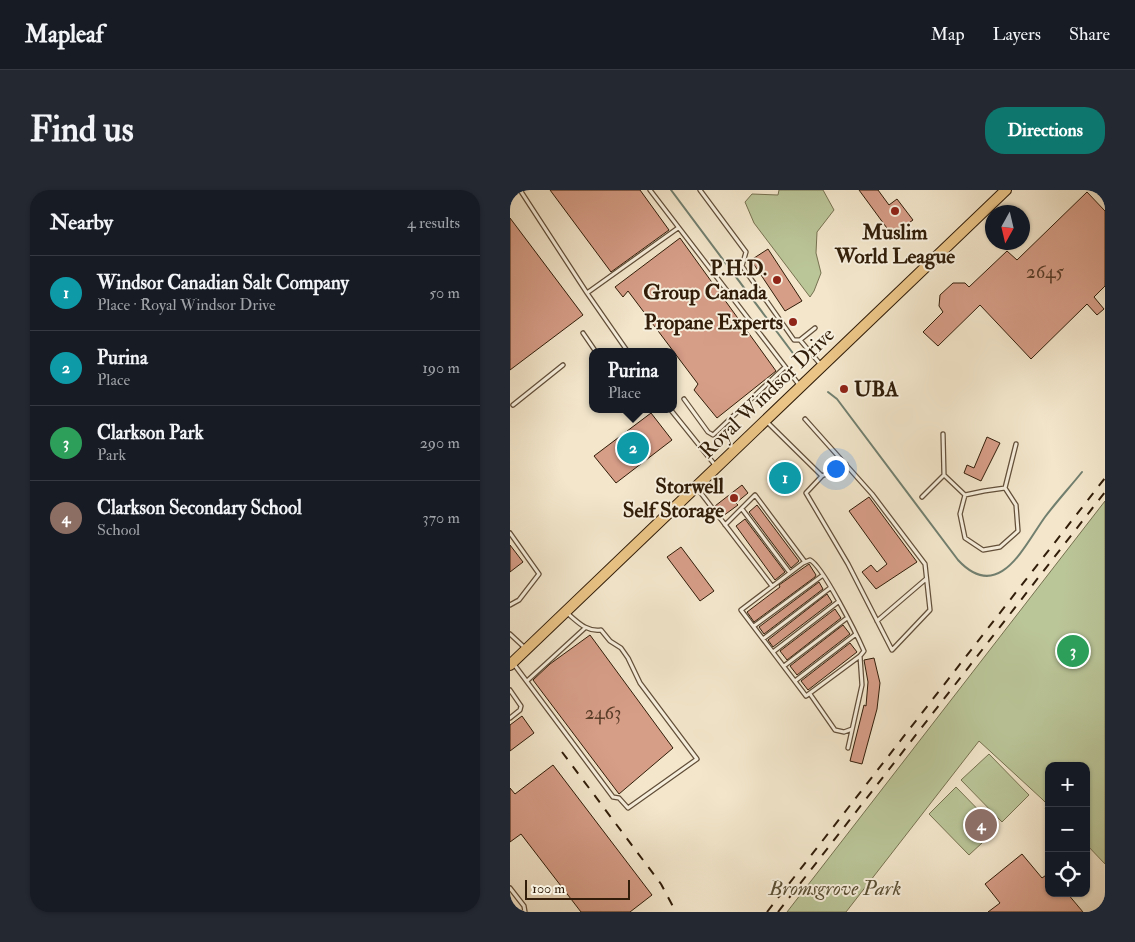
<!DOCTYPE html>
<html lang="en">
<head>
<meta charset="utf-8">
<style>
  :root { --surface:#171b24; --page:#242831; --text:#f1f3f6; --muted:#9ea1a6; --line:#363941; --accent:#0f766e }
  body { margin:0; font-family:"IM FELL Double Pica",serif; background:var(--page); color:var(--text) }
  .controls { position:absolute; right:15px; bottom:15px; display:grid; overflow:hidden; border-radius:10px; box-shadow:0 1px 4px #0004 }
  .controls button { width:45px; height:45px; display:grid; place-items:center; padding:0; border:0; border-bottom:1px solid var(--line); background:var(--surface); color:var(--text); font:25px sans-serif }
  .compass { position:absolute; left:475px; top:15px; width:45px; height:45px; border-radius:50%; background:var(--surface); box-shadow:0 1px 4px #0004; rotate:188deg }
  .scale { position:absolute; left:15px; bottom:12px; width:105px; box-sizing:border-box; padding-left:5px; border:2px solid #311d09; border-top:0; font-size:14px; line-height:18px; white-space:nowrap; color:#311d09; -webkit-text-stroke:4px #f7efdd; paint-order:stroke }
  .you { position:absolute; left:325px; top:278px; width:18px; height:18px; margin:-12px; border:4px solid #fff; border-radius:50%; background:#1a73e8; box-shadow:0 0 0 8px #1a73e833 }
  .badge { display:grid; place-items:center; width:32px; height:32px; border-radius:50%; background:var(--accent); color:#fff; font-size:16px; font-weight:700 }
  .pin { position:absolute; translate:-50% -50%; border:2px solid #fff; box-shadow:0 1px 5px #0006 }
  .popup { position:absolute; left:79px; top:158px; width:88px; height:65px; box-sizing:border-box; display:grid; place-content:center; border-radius:10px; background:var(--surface); filter:drop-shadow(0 1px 4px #0005); font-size:16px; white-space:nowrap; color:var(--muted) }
  .popup b { font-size:19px; color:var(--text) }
  .popup::after { content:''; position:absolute; left:50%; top:100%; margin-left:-10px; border:10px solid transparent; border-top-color:var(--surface) }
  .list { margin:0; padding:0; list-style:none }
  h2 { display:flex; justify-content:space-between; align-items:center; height:65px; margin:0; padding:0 20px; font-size:21px }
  h2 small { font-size:16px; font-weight:400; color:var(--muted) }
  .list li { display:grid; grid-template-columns:32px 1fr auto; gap:15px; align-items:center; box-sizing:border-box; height:75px; padding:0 20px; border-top:1px solid var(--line) }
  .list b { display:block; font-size:19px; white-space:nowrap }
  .list p { margin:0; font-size:16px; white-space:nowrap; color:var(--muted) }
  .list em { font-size:16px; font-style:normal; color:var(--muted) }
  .icon { flex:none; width:28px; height:28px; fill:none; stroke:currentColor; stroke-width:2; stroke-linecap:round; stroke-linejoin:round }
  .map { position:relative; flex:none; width:595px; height:722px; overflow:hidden; border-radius:20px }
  header { display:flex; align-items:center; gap:30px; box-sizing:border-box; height:70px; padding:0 25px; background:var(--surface); border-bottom:1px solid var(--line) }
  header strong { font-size:24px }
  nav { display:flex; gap:28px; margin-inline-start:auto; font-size:18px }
  .intro { display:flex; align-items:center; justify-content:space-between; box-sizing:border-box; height:120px; padding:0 30px }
  h1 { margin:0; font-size:35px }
  .button { padding:12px 22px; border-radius:20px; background:var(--accent); color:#fff; font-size:18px; font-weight:700 }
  main { display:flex; gap:30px; padding:0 30px }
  aside { flex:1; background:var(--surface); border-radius:20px; box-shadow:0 1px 4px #0004 }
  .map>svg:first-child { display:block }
  .green { fill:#bac598; stroke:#767150 }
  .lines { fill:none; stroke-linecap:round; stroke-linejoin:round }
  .stream { stroke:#717f6f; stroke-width:2 }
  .building { fill:#d69d87; stroke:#311d09 }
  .lane-casing { stroke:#624f3a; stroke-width:5.5 }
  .primary-casing { stroke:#311d09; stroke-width:12 }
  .lane { stroke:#f7efdd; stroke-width:3 }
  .primary { stroke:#eac386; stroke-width:10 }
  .rail { stroke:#311d09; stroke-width:2; stroke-dasharray:9 9; stroke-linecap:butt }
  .poi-dot { fill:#8f2418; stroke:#f7efdd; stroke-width:2 }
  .labels { text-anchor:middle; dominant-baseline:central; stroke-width:4; stroke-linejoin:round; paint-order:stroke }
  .number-label { font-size:19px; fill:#5a3d28 }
  .poi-label { font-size:21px; font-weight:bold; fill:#311d09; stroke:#f7efdd; text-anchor:end }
  .street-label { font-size:21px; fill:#311d09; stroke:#f7efdd }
  .park-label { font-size:21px; font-style:italic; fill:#5a4f34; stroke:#f7efdd }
</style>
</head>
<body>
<header>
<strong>Mapleaf</strong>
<nav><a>Map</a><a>Layers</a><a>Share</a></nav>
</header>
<div class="intro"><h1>Find us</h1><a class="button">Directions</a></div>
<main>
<aside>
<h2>Nearby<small>4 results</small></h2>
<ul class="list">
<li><span class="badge" style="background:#0f9aa8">1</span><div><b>Windsor Canadian Salt Company</b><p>Place · Royal Windsor Drive</p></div><em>50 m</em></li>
<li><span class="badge" style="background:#0f9aa8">2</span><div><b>Purina</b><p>Place</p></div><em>190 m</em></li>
<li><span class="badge" style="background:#2e9e5b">3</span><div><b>Clarkson Park</b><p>Park</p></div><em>290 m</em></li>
<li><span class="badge" style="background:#8d6e63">4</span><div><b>Clarkson Secondary School</b><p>School</p></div><em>370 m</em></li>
</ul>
</aside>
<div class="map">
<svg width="595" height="722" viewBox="0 0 595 722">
  <rect width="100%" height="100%" fill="#f3e6cb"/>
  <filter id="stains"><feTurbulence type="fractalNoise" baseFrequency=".004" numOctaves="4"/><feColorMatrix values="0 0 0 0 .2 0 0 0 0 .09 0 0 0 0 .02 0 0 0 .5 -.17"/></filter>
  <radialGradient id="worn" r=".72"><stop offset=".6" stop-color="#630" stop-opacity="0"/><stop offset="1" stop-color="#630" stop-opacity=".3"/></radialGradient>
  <path class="green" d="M269,0H313L324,20L307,42L306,63L311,83L304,101L300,107L244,33L235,12L242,4L268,5Z
    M595,311V674L576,654V576H539V623L535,619L538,615L532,609L469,551L336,722H277Z
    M479,564L519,605L492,632L451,590Z
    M446,597L487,639L459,665L419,624Z"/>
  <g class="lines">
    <path class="stream" d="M161,0L291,174
      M318,202L327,209L448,370C489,414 514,356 535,327C547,311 560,297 572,282"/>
  </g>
  <path class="building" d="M40,0H130L159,40L101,82Z
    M349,0H368L379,15L387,9L403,30L382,45Z
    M577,2L595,21V96L584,107L594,119L587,125L577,114L521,169L470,115L428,156L413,142L433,122L429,116L430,105L443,93H455L459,97L497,61L507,70Z
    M0,28L73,125L0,180Z
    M170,48L266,181L207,228L184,200L188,194L118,101L113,107L105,97Z
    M258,59L292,111L275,121L241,70Z
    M141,223L162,250L106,293L84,266Z
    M477,247L490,253L471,291L454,283L457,275L464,278Z
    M281,272L289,280L287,283L289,284L271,301L262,291Z
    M232,295L238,303L226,313L228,315L213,326L205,316Z
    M359,307L407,372L366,399L352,382L361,375L367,382L377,374L339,321Z
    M247,315L289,371L281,378L239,322Z
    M235,329L275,382L265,390L226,336Z
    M0,355L13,372L0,382Z
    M171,357L204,401L190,411L157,367Z
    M299,374L306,385L305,387L244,432L237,422L270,397L269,395Z
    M309,392L313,399L254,444L249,437Z
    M317,404L322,412L263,457L258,450Z
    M325,419L331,428L277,470L270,461Z
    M333,435L340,444L287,485L280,476Z
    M80,445L163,558L109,604L23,490L40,474Z
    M340,453L347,462L298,500L291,491Z
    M364,468L370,493L367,519L352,574L340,571L354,515L356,516L358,492L354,470Z
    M12,526L24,543L0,561V535Z
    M43,575L142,705L120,722H71L11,644L0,652V598L5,604Z
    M512,664L532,688L539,683V703H557L573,722H478L490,713L475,694Z"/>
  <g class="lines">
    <g class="lane-casing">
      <path id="lane" d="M10,0L77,103L118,162
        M140,0L290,196
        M190,0L236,62L232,76L284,150H290L311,175
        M77,103L168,38
        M73,143L86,162
        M290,150L305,138
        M174,209L198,242L203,245L275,177
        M3,215L53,175
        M160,219L205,275
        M256,231L312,286L296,303L338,374L382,460L420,420L415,374L362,304L295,229
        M433,244L434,285L455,305L450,324L455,348L473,360L490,357L508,341L506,315L495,298L506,254
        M312,286L336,274
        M187,298L262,396
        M455,305L474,301L495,298
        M412,307L434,285
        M232,319L280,383
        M215,335L245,305L295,372
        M0,343L29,384L9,410L0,415
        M367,431L416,389
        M244,436L313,385
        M0,444L14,457
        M253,449L320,398
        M263,462L328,412
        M3,473L103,607L109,608L118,618L187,569L130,493L118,468L111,458L100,451L91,440C76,442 68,432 57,423
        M274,476L337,428
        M17,491L75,438
        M285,491L346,444
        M0,500L11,516L10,520L0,528
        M300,504L325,540L334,542L342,539
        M338,558L352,495L350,466L354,461C347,445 312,375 300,370L293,373L231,420L296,506L350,466
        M0,698L14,716L15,722"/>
    </g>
    <g class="primary-casing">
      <path id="primary" d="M0,475L496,0"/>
    </g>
    <use href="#lane" class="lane"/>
    <use href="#primary" class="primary"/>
    <path class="rail" d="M52,562L151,694L166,722
      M257,722L595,288
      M268,722L595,302"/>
  </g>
  <g class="poi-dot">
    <circle cx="385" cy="21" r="5"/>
    <circle cx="267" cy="90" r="5"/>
    <circle cx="283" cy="132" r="5"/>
    <circle cx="334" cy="199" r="5"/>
    <circle cx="224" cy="308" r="5"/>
  </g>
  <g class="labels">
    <g class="number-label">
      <text x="535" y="82">2645</text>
      <text x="93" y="523">2463</text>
    </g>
    <g class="poi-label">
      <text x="385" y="42" text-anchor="middle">Muslim<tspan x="385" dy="24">World League</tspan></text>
      <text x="257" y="78">P.H.D.<tspan x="257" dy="24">Group Canada</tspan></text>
      <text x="273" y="132">Propane Experts</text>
      <text x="344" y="199" text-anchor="start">UBA</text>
      <text x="214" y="296">Storwell<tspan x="214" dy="24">Self Storage</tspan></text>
    </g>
    <g class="street-label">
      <text transform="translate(257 203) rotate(-44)">Royal Windsor Drive</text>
    </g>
    <g class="park-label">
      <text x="325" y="698">Bromsgrove Park</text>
    </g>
  </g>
  <rect width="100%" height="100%" filter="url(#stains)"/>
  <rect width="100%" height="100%" fill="url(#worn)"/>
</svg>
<div class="controls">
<button>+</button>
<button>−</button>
<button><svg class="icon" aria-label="locate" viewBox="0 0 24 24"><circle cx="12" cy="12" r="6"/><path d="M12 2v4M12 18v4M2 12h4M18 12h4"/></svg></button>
</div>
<svg class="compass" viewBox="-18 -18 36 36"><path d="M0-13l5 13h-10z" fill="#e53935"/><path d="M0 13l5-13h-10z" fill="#9ea1a6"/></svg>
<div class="scale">100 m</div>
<div class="you"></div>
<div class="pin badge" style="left:275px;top:288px;background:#0f9aa8">1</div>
<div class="pin badge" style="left:123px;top:258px;background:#0f9aa8">2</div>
<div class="popup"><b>Purina</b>Place</div>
<div class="pin badge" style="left:563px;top:461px;background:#2e9e5b">3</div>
<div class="pin badge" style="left:471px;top:635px;background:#8d6e63">4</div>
</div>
</main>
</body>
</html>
